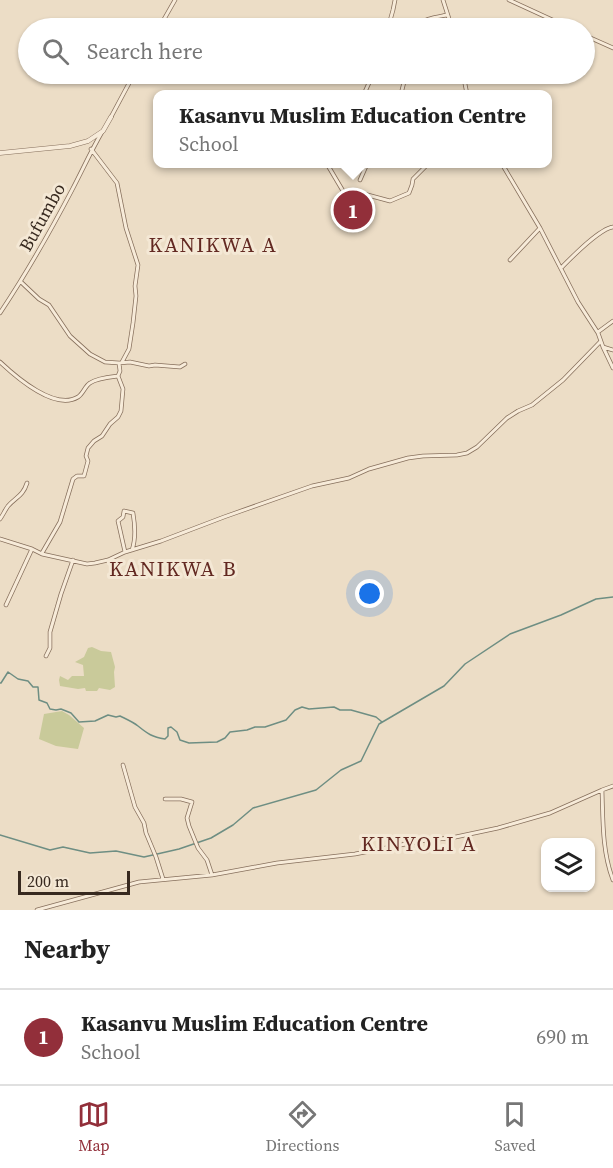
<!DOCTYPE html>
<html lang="en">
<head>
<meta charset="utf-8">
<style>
  :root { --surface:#fff; --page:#f2f2f2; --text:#222; --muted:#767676; --line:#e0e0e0; --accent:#922f3a }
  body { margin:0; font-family:"Source Serif 4",serif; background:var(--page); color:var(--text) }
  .controls { position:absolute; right:18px; bottom:18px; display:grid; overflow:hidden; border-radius:12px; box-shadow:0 2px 4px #0004 }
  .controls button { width:54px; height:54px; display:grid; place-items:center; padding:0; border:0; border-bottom:2px solid var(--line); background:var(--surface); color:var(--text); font:30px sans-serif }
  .scale { position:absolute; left:18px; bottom:15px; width:112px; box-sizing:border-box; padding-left:6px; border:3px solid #37291f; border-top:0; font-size:16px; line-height:21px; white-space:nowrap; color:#37291f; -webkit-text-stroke:4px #f4e8d5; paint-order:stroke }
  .you { position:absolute; left:370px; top:594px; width:21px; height:21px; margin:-15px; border:4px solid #fff; border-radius:50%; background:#1a73e8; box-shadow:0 0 0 9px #1a73e833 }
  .badge { display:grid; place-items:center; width:39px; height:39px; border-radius:50%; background:var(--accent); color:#fff; font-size:20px; font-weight:700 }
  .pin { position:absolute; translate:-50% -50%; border:3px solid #fff; box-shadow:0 2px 6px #0006 }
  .popup { position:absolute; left:153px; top:90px; width:399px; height:78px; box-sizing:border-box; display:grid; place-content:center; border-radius:12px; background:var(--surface); filter:drop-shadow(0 2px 4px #0005); font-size:20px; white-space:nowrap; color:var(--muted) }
  .popup b { font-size:22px; color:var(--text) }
  .popup::after { content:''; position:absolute; left:50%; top:100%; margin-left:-12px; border:12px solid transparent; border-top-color:var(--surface) }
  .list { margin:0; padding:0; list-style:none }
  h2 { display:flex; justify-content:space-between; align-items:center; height:78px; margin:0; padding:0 24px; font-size:26px }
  h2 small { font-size:20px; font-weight:400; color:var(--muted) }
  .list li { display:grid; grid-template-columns:39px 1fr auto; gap:18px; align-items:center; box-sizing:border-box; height:96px; padding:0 24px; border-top:2px solid var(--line) }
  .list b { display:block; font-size:22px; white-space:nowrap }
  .list p { margin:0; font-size:20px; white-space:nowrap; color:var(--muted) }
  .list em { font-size:20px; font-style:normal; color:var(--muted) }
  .icon { flex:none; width:33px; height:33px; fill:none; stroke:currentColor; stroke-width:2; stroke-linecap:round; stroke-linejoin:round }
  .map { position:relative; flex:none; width:613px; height:910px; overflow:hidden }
  .search { position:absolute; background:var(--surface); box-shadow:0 2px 4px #0004; left:18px; right:18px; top:18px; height:66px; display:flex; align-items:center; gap:15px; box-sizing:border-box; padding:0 21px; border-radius:33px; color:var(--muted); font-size:22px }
  .sheet { height:174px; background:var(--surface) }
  nav { display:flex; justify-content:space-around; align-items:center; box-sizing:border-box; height:84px; border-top:2px solid var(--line); background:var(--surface); font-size:16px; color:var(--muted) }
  nav a { display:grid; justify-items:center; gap:3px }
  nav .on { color:var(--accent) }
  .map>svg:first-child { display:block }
  .green { fill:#c9ca9a }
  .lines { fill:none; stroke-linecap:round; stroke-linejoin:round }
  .stream { stroke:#6e8e83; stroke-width:1.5 }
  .minor-casing { stroke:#866f5c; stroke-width:4.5 }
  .tertiary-casing { stroke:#866f5c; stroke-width:5 }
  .minor { stroke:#f7ebd9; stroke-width:3 }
  .tertiary { stroke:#f7ebd9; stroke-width:4 }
  .labels { text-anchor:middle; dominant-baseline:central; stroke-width:6; stroke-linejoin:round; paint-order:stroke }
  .street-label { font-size:18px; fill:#37291f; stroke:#f4e8d5 }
  .quarter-label { font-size:21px; letter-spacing:1.5px; fill:#622821; stroke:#f4e8d5 }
</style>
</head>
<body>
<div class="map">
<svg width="613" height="910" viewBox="0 0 613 910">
  <rect width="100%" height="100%" fill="#ecddc6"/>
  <path class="green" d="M92,647L101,651L111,652L115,667L114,672L115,687L110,690L99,688L97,691H86L85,688L78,689L60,686L59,680L60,676L68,680L72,676H84L83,665L75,662L84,657L88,648Z
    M62,711L69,715L84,728L78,749L56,746L39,739L44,714Z"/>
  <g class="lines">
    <path class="stream" d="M0,683H1L8,672L18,679L28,681L33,687H38L39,700L47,703L50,709L56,710L61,709L71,713L79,722L95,721L108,715L116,717L120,716C126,719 133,722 138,726C148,734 152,737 165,739L168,736V728L171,727L177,732L180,740L189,743L217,742L225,738L230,732L247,730L255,727H265L286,720L295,710L302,707L309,709L334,707L340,710H351L376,717L382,722
      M0,835L50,850L63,847L90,853L116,851L144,857L179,849L211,838L233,825L253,808L316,790L341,770L361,761L379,724L444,686L465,664L510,634L561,615L596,599L613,597"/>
    <g class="minor-casing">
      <path id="minor" d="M443,0L452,28
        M509,0L570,28
        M159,28L175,0
        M388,28L393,10L395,0
        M417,28C422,18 437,17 447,15
        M584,35L613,48
        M463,74L467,94
        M364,94L373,74
        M401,94L406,74
        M111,117L134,74
        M91,149L117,183L126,228L138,265L135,286L136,296L133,323L129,349L122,362
        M327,164L343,191L364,194L390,201L409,193L412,185L413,179L428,164
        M502,164L540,228L578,302L598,333L603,347L613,350
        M360,180L367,164
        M510,260L540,228
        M561,268C572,257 599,229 613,227
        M21,282L39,299L49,305L70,336L90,354L105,362L119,363
        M0,313C26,274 50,232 72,190C82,171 91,151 102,132
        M598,332L613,321
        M603,347L613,368
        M0,362C16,377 55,411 78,397C83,394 85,386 90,383C97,378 109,377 118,376L120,371L119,363L130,362L149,366L155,365L180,367L185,364
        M0,519C3,515 5,510 8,506C16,497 23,496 27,483
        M0,539L32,549L42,554L87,564L95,563L108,560L125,552L161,541L224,517L312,486L349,478L369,469L408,458L423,456L457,455L467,453L477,447L507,418L518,411L532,405L563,380L600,342
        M125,552L118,521L123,517L124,511L133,513C135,525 136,539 132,550
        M42,553L60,522L73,479L77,476H84L88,461L86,456L88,448L94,441L102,436L110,424L118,417L121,411L123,389L118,376
        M6,605L32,549
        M46,656L50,648V632L61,594L73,560
        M123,765L135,807L144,823L146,833L156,857L163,879
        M602,790C603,820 602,851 613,880
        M165,799H181L192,802L187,818L189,826L198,848L207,860L212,875
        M37,910L139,882L212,875L277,863L355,854L426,840L451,838L498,828L550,813L602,790L613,786"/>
    </g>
    <g class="tertiary-casing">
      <path id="tertiary" d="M0,153L70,146L88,141L103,131L111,117"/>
    </g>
    <use href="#minor" class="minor"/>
    <use href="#tertiary" class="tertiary"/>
  </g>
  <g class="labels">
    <g class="street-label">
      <text transform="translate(42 217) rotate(-61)">Bufumbo</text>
    </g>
    <g class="quarter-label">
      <text x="213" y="244">KANIKWA A</text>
      <text x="173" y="568">KANIKWA B</text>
      <text x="419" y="843">KINYOLI A</text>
    </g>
  </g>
</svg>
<div class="controls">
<button><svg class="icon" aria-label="layers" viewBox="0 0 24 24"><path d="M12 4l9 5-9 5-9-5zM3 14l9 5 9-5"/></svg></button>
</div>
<div class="scale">200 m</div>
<div class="you"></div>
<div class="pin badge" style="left:353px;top:210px">1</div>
<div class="popup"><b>Kasanvu Muslim Education Centre</b>School</div>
<div class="search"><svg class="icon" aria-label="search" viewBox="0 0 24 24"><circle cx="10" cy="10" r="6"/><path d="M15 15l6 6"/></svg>Search here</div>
</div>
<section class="sheet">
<h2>Nearby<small></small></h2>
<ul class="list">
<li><span class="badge">1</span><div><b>Kasanvu Muslim Education Centre</b><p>School</p></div><em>690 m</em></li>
</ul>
</section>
<nav>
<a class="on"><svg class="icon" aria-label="map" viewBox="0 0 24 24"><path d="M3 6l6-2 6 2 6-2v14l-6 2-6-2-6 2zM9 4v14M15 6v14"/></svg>Map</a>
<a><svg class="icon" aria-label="directions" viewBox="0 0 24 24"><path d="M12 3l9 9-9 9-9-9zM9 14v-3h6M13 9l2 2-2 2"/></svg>Directions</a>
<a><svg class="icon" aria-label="saved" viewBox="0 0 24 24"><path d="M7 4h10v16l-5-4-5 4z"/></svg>Saved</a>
</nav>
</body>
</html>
